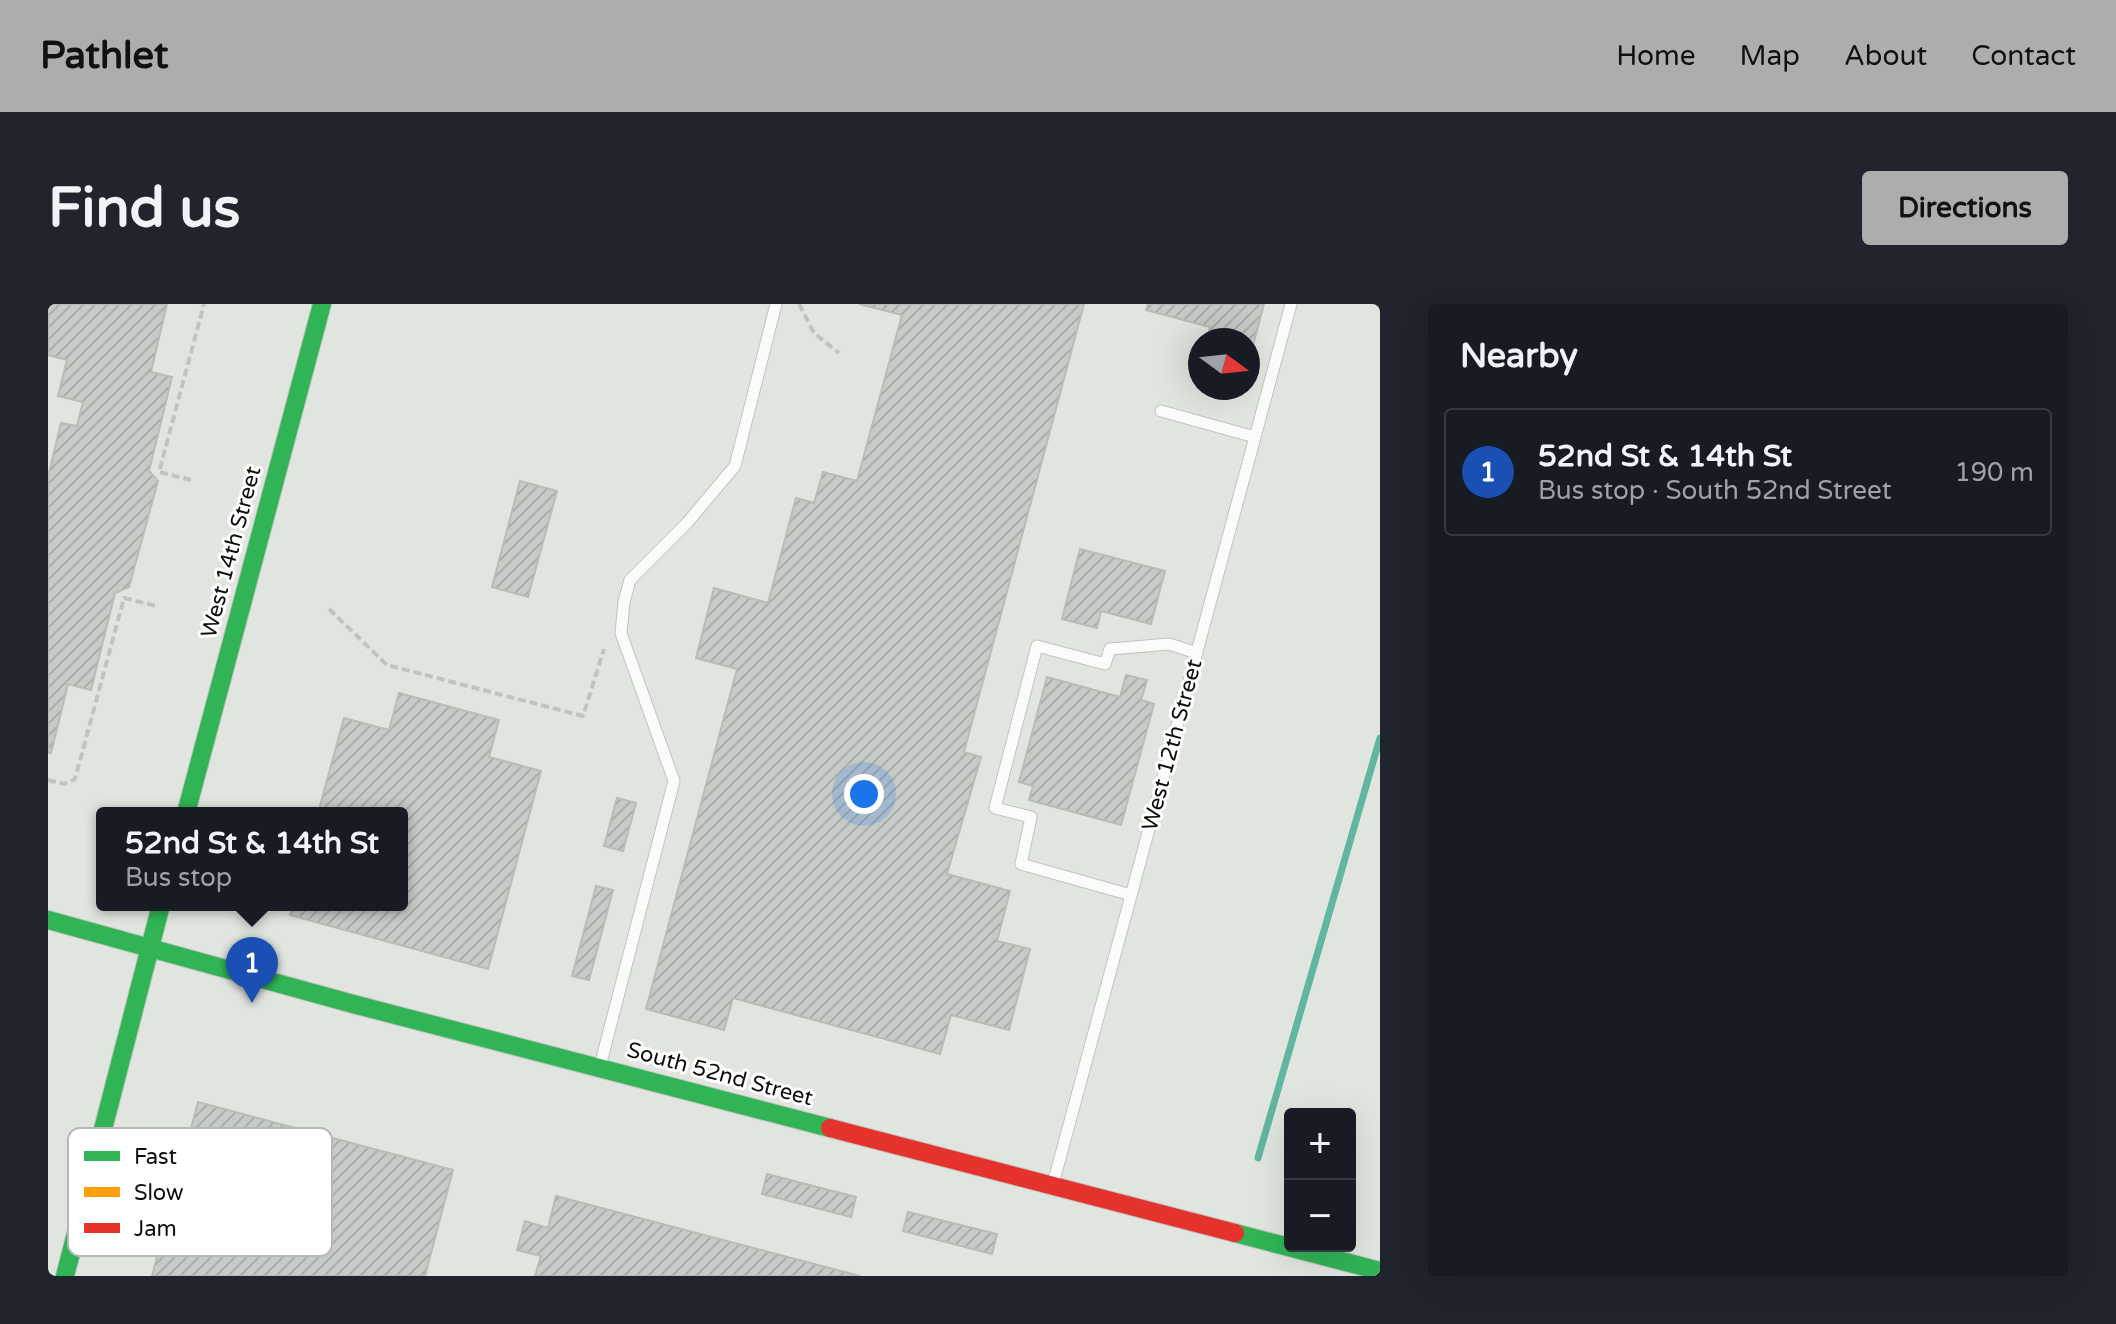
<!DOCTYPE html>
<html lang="en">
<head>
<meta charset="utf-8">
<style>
  :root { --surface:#171b24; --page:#20242c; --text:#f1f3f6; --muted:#9ea1a6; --line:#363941; --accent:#acaeae }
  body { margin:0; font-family:"Varela Round",sans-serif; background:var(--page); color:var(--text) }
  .controls { position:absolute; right:24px; bottom:24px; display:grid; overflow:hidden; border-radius:8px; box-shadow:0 8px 32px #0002 }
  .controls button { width:72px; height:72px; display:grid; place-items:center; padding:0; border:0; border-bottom:2px solid var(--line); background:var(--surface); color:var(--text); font:40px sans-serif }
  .compass { position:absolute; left:1140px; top:24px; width:72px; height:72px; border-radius:50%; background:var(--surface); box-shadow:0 8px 32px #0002; rotate:105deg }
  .you { position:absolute; left:816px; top:490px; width:28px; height:28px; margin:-20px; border:6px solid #fff; border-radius:50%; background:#1a73e8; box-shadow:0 0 0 12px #1a73e833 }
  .badge { display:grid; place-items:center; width:52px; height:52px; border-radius:50%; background:var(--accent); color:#fff; font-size:26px; font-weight:700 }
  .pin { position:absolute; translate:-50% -66px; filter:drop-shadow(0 2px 4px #0008) }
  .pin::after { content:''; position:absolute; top:42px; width:28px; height:24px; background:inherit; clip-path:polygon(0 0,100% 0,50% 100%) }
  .popup { position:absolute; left:48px; top:503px; width:312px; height:104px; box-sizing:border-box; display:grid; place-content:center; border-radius:8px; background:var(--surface); filter:drop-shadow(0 2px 6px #0005); font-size:26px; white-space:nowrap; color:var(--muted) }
  .popup b { font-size:30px; color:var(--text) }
  .popup::after { content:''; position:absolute; left:50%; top:100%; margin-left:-16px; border:16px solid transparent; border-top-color:var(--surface) }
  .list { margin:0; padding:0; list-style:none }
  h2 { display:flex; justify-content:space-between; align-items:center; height:104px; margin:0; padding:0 32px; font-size:34px }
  h2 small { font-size:26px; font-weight:400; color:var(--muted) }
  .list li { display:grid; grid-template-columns:52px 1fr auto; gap:24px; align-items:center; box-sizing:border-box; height:128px; margin:0 16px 16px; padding:0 16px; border:2px solid var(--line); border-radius:8px }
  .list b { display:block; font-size:30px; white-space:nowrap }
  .list p { margin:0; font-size:26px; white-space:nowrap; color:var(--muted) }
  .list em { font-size:26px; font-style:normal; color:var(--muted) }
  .map { position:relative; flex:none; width:1332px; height:972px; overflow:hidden; border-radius:8px }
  header { display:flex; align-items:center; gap:48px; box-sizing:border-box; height:112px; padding:0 40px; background:var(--accent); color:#111 }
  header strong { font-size:38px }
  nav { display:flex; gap:44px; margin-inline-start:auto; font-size:28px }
  .intro { display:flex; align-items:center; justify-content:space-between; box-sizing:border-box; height:192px; padding:0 48px }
  h1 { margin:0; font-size:56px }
  .button { padding:20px 36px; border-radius:8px; background:var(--accent); color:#111; font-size:28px; font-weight:700 }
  main { display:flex; gap:48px; padding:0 48px }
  aside { flex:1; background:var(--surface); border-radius:8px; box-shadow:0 8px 32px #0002 }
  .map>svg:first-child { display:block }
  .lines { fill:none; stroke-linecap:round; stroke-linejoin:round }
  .stream { stroke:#61b69f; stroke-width:7 }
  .building { fill:url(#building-hatch); stroke:#b8bbb7; stroke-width:2 }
  .lane-casing { stroke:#c1c3bf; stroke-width:13 }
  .fast-casing { stroke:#c1c3bf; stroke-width:20 }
  .jam-casing { stroke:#c1c3bf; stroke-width:20 }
  .path { stroke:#c1c3bf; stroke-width:4; stroke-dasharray:8 4; stroke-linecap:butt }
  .lane { stroke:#fafbfa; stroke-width:11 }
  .fast { stroke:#30b455; stroke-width:18 }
  .jam { stroke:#e5322d; stroke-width:18 }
  .labels { text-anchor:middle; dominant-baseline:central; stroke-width:6; stroke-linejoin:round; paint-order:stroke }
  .street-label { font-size:22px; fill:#0d0f0b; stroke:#fff }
  .key { fill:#fff; stroke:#b6b7b6; stroke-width:2 }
  .key-label { font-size:22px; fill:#0d0f0b }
</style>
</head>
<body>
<header>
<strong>Pathlet</strong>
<nav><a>Home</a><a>Map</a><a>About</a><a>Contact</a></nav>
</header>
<div class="intro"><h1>Find us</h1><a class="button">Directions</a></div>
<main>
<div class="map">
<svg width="1332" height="972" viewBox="0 0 1332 972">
  <defs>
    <pattern id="building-hatch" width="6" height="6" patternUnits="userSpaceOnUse" patternTransform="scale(2)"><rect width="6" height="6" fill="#c7cbc7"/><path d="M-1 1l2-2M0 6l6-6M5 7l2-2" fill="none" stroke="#aaadaa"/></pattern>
  </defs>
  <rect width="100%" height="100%" fill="#e1e5df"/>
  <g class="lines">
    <path class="stream" d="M1210,854L1332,434"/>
  </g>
  <path class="building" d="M0,0H119L103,68L124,73L101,167L110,177L81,283L67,289L43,386L20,380L3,449H0V173L13,119L29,122L35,98L10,92L19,56L0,51Z
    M811,0H1036L916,448L933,453L899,570L962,587L949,637L982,645L961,726L903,711L892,750L685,694L676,726L598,705L689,365L648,354L666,284L720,299L748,194L766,199L775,168L809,177L854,11Z
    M1100,0H1216L1204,45L1200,44V36L1159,33L1162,23L1098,6Z
    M472,177L509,187L480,293L444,283Z
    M1032,245L1117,267L1103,320L1053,307L1049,324L1014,315Z
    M1078,371L1099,376L1093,396L1106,400L1073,521L981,496L985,482L971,478L999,373L1072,393Z
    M351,389L451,416L441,453L493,467L440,665L242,611L245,601H354V509H270L296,414L341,426Z
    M569,494L588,499L575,547L556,542Z
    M548,582L565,586L541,676L524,672Z
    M150,798L405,866L377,972H104Z
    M719,870L808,893L803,913L714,890Z
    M508,892L812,972H487L493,952L469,946L477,917L500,924Z
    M860,908L949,930L944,950L855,927Z"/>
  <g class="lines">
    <g class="lane-casing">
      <path id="lane" d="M1113,107L1207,133
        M1083,591L973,560L983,513L947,504L989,342L1057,360L1062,345L1121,340L1149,349
        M552,762L626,477L573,329L576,298L582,276L639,219L687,162L728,0
        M1005,880L1243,0"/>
    </g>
    <g class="fast-casing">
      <path id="fast" d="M138,509L274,0
        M0,616L305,700L782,824
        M1187,929L1332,967
        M17,972L113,601"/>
    </g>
    <g class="jam-casing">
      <path id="jam" d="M782,824L1187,929"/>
    </g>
    <path class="path" d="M751,0L766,29L791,49
      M143,176L111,168L156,0
      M281,305L339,361L535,412L556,345
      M0,476L16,480L27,475L76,294L108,302"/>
    <use href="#lane" class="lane"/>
    <use href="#fast" class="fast"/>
    <use href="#jam" class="jam"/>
  </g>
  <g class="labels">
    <g class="street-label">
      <text transform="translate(183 248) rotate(-75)">West 14th Street</text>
      <text transform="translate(1124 441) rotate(-75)">West 12th Street</text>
      <text transform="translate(672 770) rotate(15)">South 52nd Street</text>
    </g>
  </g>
  <rect x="20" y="824" width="264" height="128" rx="12" class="key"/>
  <rect x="36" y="847" width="36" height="10" fill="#30b455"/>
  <rect x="36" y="883" width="36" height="10" fill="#ff9f0a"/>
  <rect x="36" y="919" width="36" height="10" fill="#e5322d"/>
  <g class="key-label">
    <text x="86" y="860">Fast</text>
    <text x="86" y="896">Slow</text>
    <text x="86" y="932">Jam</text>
  </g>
</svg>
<div class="controls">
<button>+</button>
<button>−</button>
</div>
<svg class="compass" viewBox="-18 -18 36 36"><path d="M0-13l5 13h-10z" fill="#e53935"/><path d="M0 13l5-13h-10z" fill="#9ea1a6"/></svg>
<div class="you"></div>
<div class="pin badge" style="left:204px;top:699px;background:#1a4fb4">1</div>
<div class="popup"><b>52nd St &amp; 14th St</b>Bus stop</div>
</div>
<aside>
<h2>Nearby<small></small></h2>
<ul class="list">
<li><span class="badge" style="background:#1a4fb4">1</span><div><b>52nd St &amp; 14th St</b><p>Bus stop · South 52nd Street</p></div><em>190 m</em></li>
</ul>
</aside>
</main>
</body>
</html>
